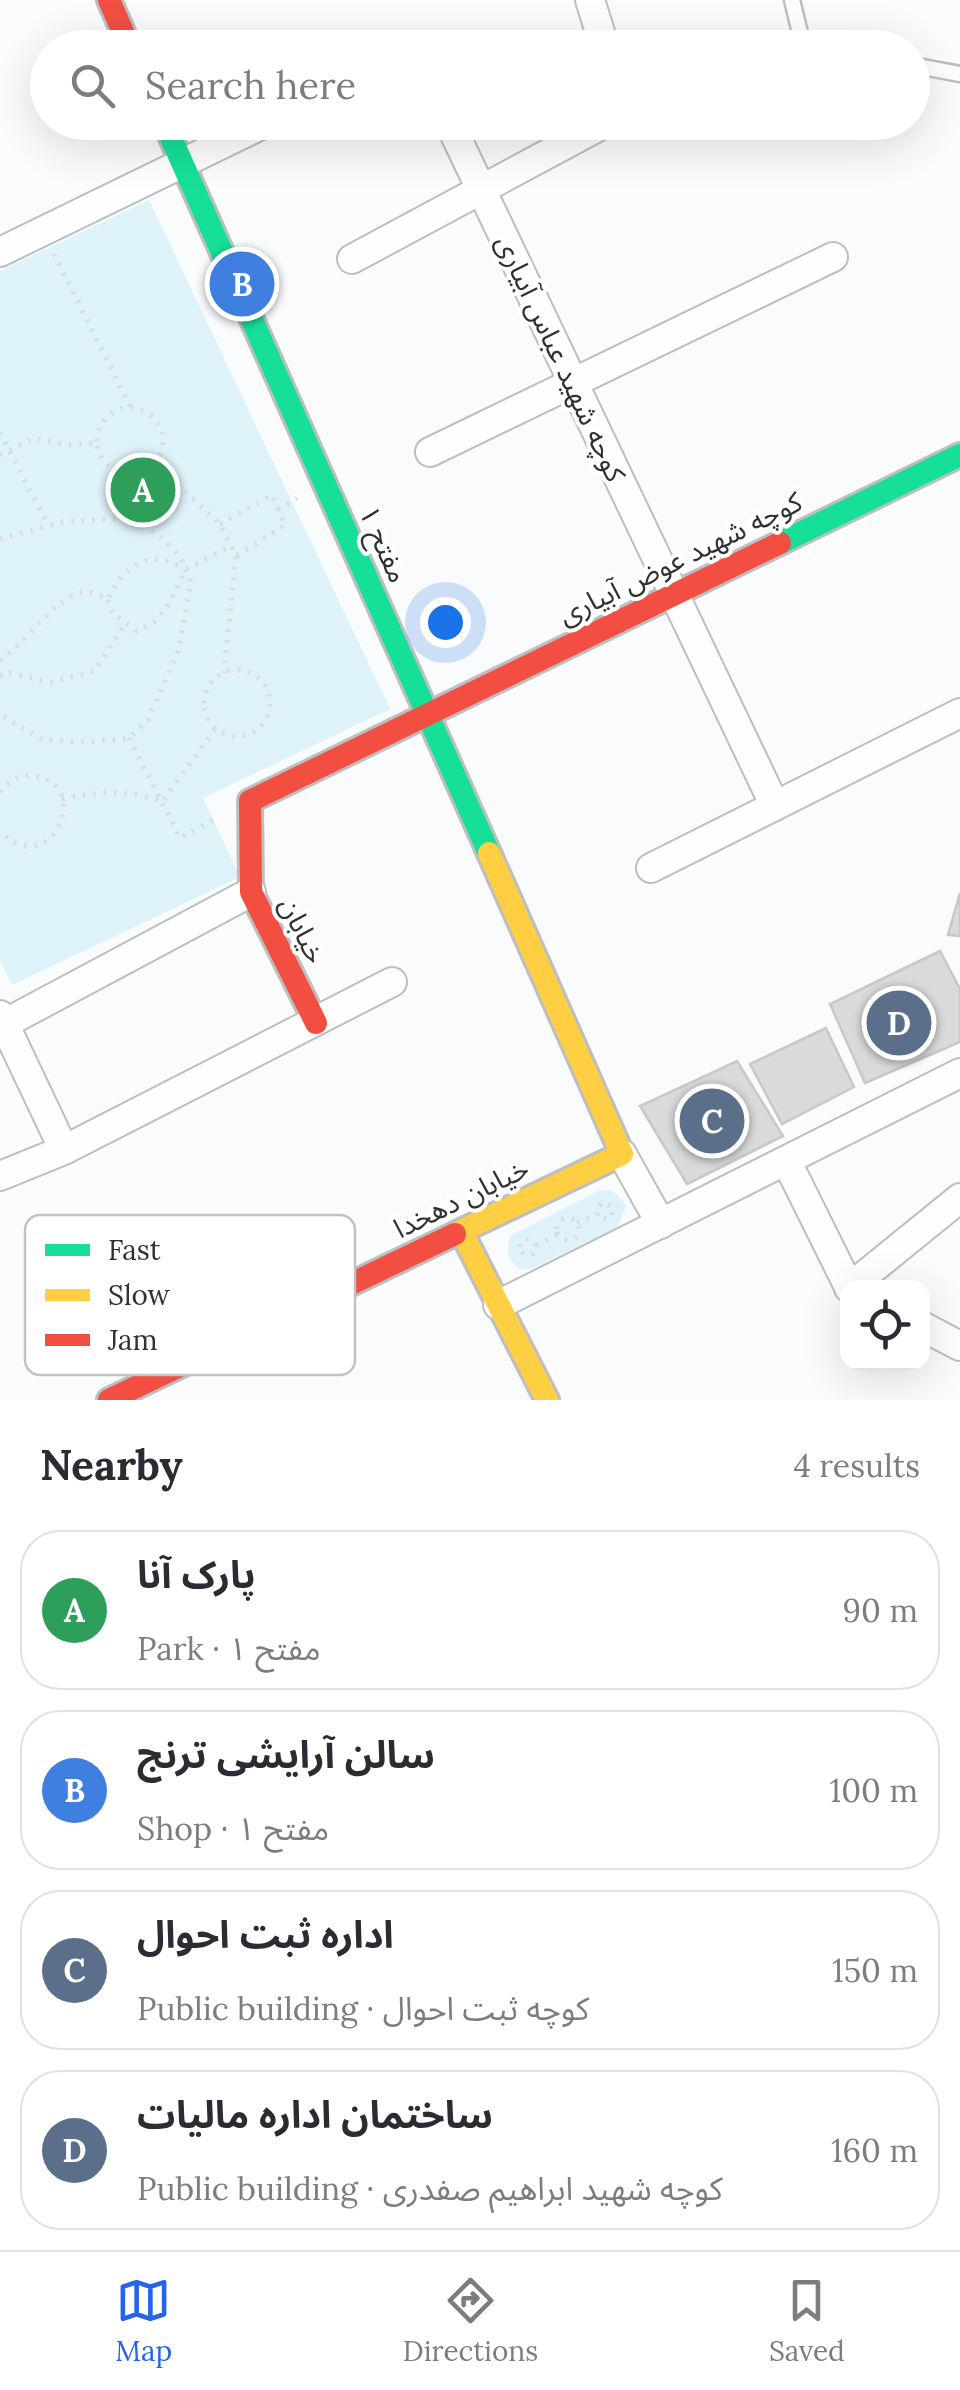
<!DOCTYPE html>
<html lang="en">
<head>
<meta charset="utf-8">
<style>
  :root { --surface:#fff; --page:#f7f7f7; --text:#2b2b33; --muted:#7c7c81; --line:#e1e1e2; --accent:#2563eb }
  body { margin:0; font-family:Lora,"Noto Sans Arabic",serif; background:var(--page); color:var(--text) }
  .controls { position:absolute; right:30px; bottom:30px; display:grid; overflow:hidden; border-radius:20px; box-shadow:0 10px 40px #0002 }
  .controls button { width:90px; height:90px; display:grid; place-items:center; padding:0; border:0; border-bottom:2px solid var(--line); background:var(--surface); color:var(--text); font:50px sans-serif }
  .you { position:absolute; left:445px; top:622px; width:35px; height:35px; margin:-25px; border:8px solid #fff; border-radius:50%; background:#1a73e8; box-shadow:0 0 0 15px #1a73e833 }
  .badge { display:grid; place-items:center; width:65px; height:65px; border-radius:50%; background:var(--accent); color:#fff; font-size:32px; font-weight:700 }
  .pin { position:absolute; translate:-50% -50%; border:5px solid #fff; box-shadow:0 2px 10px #0006 }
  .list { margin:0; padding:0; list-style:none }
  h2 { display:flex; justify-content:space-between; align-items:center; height:130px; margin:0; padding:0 40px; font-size:42px }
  h2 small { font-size:32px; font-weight:400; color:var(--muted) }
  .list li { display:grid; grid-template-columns:65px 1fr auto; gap:30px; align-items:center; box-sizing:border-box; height:160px; margin:0 20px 20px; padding:0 20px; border:2px solid var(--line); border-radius:40px }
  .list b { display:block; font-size:38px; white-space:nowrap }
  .list p { margin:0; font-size:32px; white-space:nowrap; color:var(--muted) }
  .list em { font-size:32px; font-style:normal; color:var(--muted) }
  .icon { flex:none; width:55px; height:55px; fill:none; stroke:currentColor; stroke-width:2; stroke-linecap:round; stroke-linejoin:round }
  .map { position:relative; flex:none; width:960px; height:1400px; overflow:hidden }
  .search { position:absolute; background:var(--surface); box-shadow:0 10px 40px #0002; left:30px; right:30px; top:30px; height:110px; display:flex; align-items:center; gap:25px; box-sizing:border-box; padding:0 35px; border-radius:55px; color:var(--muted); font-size:38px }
  .sheet { height:850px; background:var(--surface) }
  nav { display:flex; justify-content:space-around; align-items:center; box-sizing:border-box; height:140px; border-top:2px solid var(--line); background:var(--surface); font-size:28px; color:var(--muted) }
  nav a { display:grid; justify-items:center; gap:5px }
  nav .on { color:var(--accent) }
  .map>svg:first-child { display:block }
  .green { fill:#ddf2f9 }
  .building { fill:#d9dbda; stroke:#c6c8c9; stroke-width:2.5 }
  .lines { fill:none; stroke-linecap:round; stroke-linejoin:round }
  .lane-casing { stroke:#bdbebf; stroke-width:19 }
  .street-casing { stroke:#bdbebf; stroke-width:32 }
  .fast-casing { stroke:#bdbebf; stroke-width:28 }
  .slow-casing { stroke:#bdbebf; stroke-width:28 }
  .jam-casing { stroke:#bdbebf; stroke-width:28 }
  .path { stroke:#dadbdb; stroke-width:5; stroke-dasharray:2.5 8; stroke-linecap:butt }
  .lane { stroke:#fefeff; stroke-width:14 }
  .street { stroke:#fefeff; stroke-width:28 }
  .fast { stroke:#16e098; stroke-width:22 }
  .slow { stroke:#ffcf43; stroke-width:22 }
  .jam { stroke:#f24e42; stroke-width:22 }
  .labels { text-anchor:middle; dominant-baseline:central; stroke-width:8; stroke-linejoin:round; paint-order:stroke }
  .street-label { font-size:28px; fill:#303232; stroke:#fff }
  .key { fill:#fff; stroke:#c1c2c2; stroke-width:2.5 }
  .key-label { font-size:28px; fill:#303232 }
</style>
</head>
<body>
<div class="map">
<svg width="960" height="1400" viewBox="0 0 960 1400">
  <rect width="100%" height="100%" fill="#f9fbfc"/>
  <path class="green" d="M149,200L390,709L203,798L240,877L12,985L0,961V271Z
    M606,1190L614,1192L626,1205L618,1227L533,1268L521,1270C507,1261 506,1252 510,1236L598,1191Z"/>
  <path class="building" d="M960,893V936L948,935Z
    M940,951L960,989V1042L865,1083L830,1004Z
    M826,1028L854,1087L782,1124L750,1064Z
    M737,1061L783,1136L687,1184L640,1106Z"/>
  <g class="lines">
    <g class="lane-casing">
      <path id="lane" d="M792,0L803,45L818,48
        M912,65L960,74"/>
    </g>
    <g class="street-casing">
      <path id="street" d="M590,0L605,48
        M449,122L775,806
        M0,252L267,122
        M352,259L607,122
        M430,452L833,257
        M651,868L960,713
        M0,1015L64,1150
        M4,1024L251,892
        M622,1154L661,1224
        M787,1162L849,1287
        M0,1176L64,1150L392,982
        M849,1288L960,1198
        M498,1305L960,1073
        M922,1326L960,1346"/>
    </g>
    <g class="fast-casing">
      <path id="fast" d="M164,122L489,853
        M780,543L960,455"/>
    </g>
    <g class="slow-casing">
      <path id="slow" d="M461,1231L547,1400
        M455,1234L622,1154L489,853"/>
    </g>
    <g class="jam-casing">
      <path id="jam" d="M109,0L130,48
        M316,1023L251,892L250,801L780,543
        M109,1400L455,1234"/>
    </g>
    <path class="path" d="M54,254L131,408
      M97 441a33 33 0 1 1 66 0a33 33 0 1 1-66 0Z
      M0,433L48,525
      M0,455L35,438L66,445L98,443
      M154,463L220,524L236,556L224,673
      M278,510L297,498
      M220,524L272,495L285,525L236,556
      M0,539L62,522L130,518L159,535L181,558L191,582L178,652L148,720L129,738L89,742L43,740L0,714
      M108,600L112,613L137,631L154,622L167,607L186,569L231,546
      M0,660C24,646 58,592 86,592C92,592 102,597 108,599C124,566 147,548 183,568
      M204 703a33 33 0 1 1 66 0a33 33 0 1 1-66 0Z
      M0,676L6,672L52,682L95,671L125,624
      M129,738L180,838L219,817
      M0,792C8,781 20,773 35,776C95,786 49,883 0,831
      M62,799C99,791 127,789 162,802L215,729
      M557 1229a11 11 0 1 1 22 0a11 11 0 1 1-22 0Z
      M577,1223L597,1214V1208L603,1202L613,1208L612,1216L607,1219L597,1214
      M520 1247a8 8 0 1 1 16 0a8 8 0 1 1-16 0Z
      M536,1245L558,1234"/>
    <use href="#lane" class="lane"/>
    <use href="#street" class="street"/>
    <use href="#fast" class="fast"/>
    <use href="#slow" class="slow"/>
    <use href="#jam" class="jam"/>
  </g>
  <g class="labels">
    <g class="street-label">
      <text transform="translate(561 358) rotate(65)">کوچه شهید عباس آبیاری</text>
      <text transform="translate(384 544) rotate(66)">مفتح ۱</text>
      <text transform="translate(680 558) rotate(-26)">کوچه شهید عوض آبیاری</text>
      <text transform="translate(303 930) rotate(64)">خیابان</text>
      <text transform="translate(461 1198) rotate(-26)">خیابان دهخدا</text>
    </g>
  </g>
  <rect x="25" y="1215" width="330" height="160" rx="15" class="key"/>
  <rect x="45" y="1244" width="45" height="12" fill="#16e098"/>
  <rect x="45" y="1289" width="45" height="12" fill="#ffcf43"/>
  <rect x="45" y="1334" width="45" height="12" fill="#f24e42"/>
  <g class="key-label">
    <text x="108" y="1260">Fast</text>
    <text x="108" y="1305">Slow</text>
    <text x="108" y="1350">Jam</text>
  </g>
</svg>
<div class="controls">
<button><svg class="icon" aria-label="locate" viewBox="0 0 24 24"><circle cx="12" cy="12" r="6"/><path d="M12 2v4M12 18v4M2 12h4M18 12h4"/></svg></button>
</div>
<div class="you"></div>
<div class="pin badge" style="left:143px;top:490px;background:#2e9e5b">A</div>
<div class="pin badge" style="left:242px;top:284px;background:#3f7fe0">B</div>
<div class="pin badge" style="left:712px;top:1121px;background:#5c6f8a">C</div>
<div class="pin badge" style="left:899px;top:1023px;background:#5c6f8a">D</div>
<div class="search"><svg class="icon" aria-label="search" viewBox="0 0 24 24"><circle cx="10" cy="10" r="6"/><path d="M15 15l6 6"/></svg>Search here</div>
</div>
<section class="sheet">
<h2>Nearby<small>4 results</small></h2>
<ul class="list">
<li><span class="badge" style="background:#2e9e5b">A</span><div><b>پارک آنا</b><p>Park · مفتح ۱</p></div><em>90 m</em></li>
<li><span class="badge" style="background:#3f7fe0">B</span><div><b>سالن آرایشی ترنج</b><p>Shop · مفتح ۱</p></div><em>100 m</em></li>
<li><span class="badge" style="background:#5c6f8a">C</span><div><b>اداره ثبت احوال</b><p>Public building · کوچه ثبت احوال</p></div><em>150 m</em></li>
<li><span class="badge" style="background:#5c6f8a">D</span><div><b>ساختمان اداره مالیات</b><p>Public building · کوچه شهید ابراهیم صفدری</p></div><em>160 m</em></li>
</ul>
</section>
<nav>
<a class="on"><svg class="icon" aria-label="map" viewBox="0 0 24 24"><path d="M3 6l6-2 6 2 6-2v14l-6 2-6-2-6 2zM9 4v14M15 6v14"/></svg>Map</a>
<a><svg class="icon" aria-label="directions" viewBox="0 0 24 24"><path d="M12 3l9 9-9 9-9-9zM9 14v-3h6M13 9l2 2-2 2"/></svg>Directions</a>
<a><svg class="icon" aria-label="saved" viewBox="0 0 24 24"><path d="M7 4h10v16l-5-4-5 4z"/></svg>Saved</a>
</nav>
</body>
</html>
